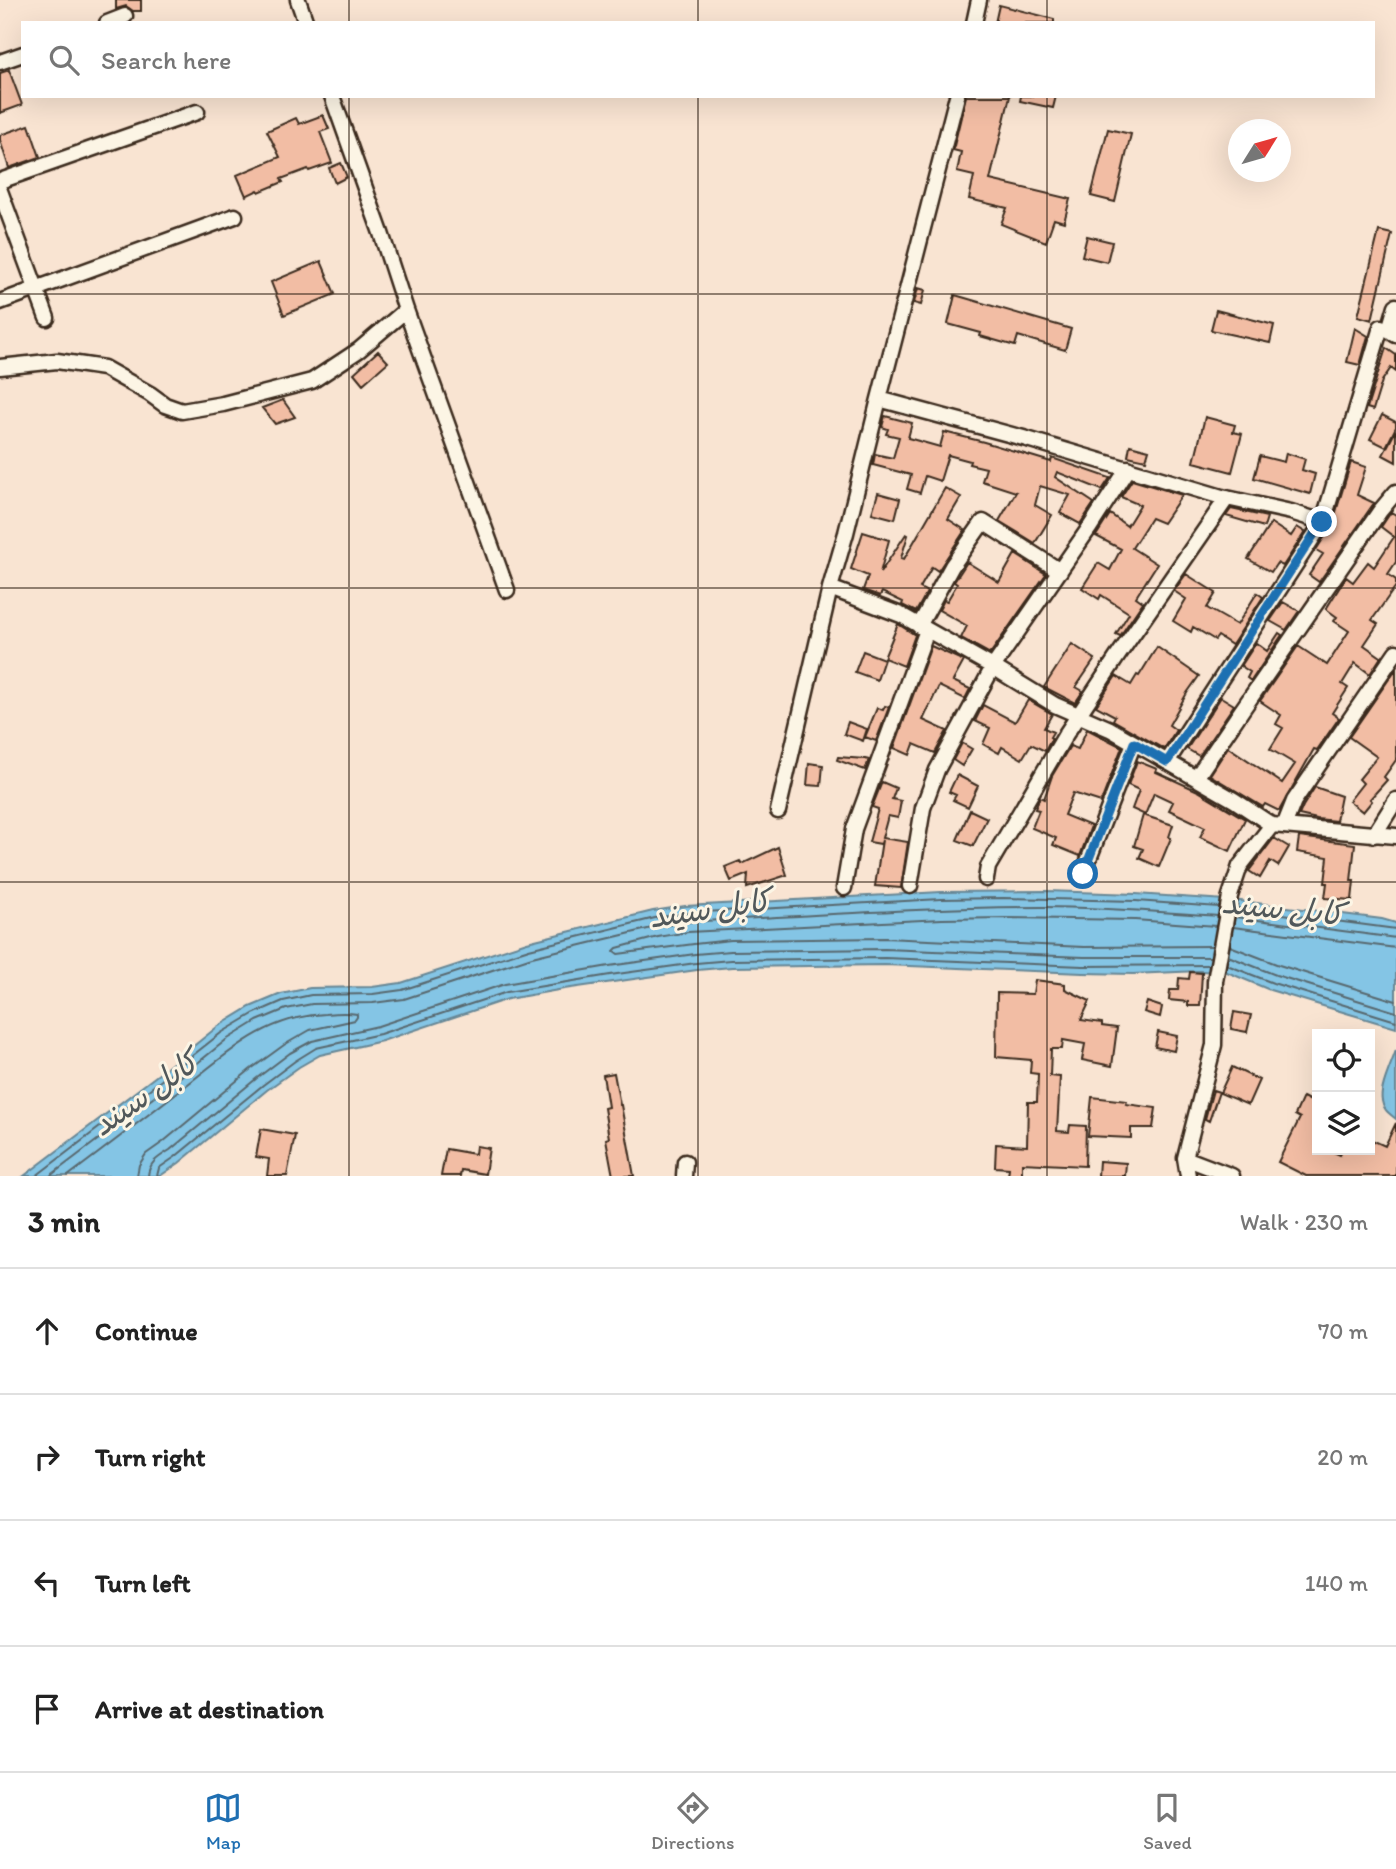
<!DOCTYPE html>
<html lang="en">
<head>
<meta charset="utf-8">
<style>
  :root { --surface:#fff; --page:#f2f2f2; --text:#222; --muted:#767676; --line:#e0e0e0; --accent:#1f6fb2 }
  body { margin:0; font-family:Itim,"Playpen Sans Arabic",sans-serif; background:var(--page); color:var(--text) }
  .controls { position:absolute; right:21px; bottom:21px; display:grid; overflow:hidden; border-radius:0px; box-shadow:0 7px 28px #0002 }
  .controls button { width:63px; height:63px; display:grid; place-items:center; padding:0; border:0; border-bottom:2px solid var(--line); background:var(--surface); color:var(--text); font:35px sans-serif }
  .compass { position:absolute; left:1228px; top:119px; width:63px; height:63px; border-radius:50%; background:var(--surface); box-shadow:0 7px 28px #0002; rotate:53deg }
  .stop { position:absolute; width:21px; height:21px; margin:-16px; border:5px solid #1f6fb2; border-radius:50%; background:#fff }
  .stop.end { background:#1f6fb2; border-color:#fff; box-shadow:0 2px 7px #0008 }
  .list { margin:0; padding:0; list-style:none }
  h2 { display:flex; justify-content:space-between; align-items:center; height:91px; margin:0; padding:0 28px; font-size:30px }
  h2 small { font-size:23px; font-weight:400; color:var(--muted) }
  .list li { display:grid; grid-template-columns:46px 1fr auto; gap:21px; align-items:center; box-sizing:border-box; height:126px; padding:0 28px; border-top:2px solid var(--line) }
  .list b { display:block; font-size:26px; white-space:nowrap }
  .list em { font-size:23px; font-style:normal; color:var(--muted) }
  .icon { flex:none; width:38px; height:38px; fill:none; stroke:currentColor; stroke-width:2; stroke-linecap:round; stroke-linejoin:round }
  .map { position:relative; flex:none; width:1396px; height:1176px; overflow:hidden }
  .search { position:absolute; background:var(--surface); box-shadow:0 7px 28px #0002; left:21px; right:21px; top:21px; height:77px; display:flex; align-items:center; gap:18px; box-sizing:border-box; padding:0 24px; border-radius:0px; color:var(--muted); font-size:26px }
  .sheet { height:595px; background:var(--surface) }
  nav { display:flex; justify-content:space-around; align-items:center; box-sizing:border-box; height:98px; border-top:2px solid var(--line); background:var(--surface); font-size:19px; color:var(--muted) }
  nav a { display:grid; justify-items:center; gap:4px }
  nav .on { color:var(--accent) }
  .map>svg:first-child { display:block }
  .water { fill:#84c5e5; stroke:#678795; stroke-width:2 }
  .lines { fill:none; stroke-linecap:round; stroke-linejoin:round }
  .shore { stroke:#58686e; stroke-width:2 }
  .building { fill:#f2bda4; stroke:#3b2a1e; stroke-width:2 }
  .minor-casing { stroke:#3b2a1e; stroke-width:19 }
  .minor { stroke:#fcf5e5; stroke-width:14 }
  .route { stroke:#1f6fb2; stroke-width:9 }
  .grid { fill:none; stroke:#3b2a1e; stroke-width:2; stroke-opacity:0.55 }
  .labels { text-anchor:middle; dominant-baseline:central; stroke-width:6; stroke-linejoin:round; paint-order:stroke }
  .water-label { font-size:32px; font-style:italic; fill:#51585a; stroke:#fcf5e5 }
</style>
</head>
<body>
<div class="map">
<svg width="1396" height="1176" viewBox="0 0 1396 1176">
  <rect width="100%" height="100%" fill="#f9e4d2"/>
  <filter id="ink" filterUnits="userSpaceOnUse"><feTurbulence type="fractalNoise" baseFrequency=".0143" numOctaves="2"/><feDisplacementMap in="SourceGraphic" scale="14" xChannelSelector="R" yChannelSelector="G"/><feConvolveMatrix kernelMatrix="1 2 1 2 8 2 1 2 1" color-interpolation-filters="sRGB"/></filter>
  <g filter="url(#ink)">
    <path class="water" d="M1047,891L1136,894L1241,901L1382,919L1396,923V1028L1270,990L1227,972L1199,971L1133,974L1083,973L885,965L732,967L697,970L564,989L508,999L382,1041L320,1055L299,1067L267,1090L179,1163L160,1176H24L164,1070L217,1027L250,1007L281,994L310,988L372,987L401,983L527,942L653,911L685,906L941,892Z
      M1396,1050V1119C1390,1114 1383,1110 1382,1101C1379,1089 1392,1063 1396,1050Z"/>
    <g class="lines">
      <path class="shore" d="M1237,908L1396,929
        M1235,917L1396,938
        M1233,927L1396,948
        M1212,946L1084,947L885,938L731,940L694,944L618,954L614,951L617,948L658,937L688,932L942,919L1003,918L1135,920L1216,926
        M1230,946L1279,965L1396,1001
        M1228,956L1276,975L1396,1012
        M1227,965L1273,983L1396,1021
        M36,1176L168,1075L221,1033L253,1014L283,1001L311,995L373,994L402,990L529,949L655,918L686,913L941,899L1003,898L1136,901L1219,907
        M50,1176L174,1082L226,1040L257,1021L286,1009L312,1004L373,1003L404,999L532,957L656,927L687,922C806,916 924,907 1043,907C1101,907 1159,912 1218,916
        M68,1176C104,1149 139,1122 175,1094C223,1058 261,1017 325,1014C335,1013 347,1012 357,1014V1017L355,1020L310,1030L284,1045L251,1069L163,1142L146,1154L139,1165L137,1176
        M148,1176C149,1162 159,1157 170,1150L257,1078L290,1053L312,1041L378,1026L505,984L609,966L695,954L731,951L885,949L1084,957H1210
        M157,1176L159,1168L175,1157L263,1085L295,1061L316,1048L380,1034L507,992L610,975L696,963L731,960L885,958L1083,966L1209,965"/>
    </g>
    <path class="building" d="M116,0H141V11H133L126,6L116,9Z
      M999,5L1054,19V23H995Z
      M9,70L22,105L0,113V73Z
      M966,96H1010L990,180L1070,199L1064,222L1054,219L1046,242L1001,224L1007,208L969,199L974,176L957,172L961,152L953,150Z
      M1021,96H1056L1053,108L1020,101Z
      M323,115L329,129L320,132L332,163L309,171L308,169L281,179L283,182L259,192L258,190L246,196L237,175L280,157L267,131L296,118L299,124Z
      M29,125L40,157L9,168L0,140V135Z
      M1108,129L1131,134L1115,202L1091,196Z
      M341,163L347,177L335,183L329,168Z
      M1379,231L1392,234L1372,320L1358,316Z
      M1087,236L1112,242L1107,262L1082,256Z
      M321,261L335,294L284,315L271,282Z
      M918,288L925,290L921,305L914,303Z
      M955,295L1071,329L1065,350L1018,336L1015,346L980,336L981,333L948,324Z
      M1216,310L1274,325L1270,343L1211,330Z
      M1355,328L1368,336L1360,365L1347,362Z
      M1386,348L1396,355V372L1391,368L1382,381L1373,410L1367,408Z
      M378,351L388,362L363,384L354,373Z
      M283,400L295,417L275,424L262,408Z
      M1382,415L1396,422V427L1386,447L1370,439Z
      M885,416L912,423L908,438L940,447L944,432L984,442L1051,462L1052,458L1110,478L1102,490L1057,472L1055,477L1094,503L1080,524L1060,513L1070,495L1040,486L1035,505L1052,515L1035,543L999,521L1016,492L982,481L986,468L969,464L970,461L948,455L940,481L925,476L920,493L907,489L911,475L873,465L875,454L893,458L899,437L886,434L888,429L882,427Z
      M1205,417L1235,425L1233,432L1242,434L1232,472L1194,462Z
      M1396,430V462L1383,455Z
      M1130,445L1149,450L1146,460L1128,456Z
      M1286,453L1305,459L1302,470L1315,474L1310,494L1254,478L1260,456L1284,462Z
      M1351,462L1366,467L1357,495L1374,503L1319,582L1309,575L1323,554L1316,550L1332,525Z
      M1132,480L1182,495L1163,523L1151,518L1132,548L1157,564L1136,597L1143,602L1120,636L1116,634L1129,613L1101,595L1099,599L1082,588L1098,563L1110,570L1121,549L1096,536L1110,514L1127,526L1140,505L1121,497Z
      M945,488L961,497L948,519L965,530L938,571L932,567L920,588L927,592L916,612L902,605L903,602L882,592L880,596L863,590L868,576L851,569L863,532L889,540L880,573L906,534L908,535L901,558L904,559Z
      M878,493L900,499L895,519L872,513Z
      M1231,509L1267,517L1264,527L1226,516Z
      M1391,512L1396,515V562L1388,574L1396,580V586L1372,620L1378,624L1364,645L1381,657L1370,674L1355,663L1342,684L1348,688L1332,713L1339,718L1317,750L1314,749L1279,811L1265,804L1263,807L1210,775L1228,747L1282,783L1295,764L1270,749L1283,728L1276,724L1281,715L1260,701L1298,646L1327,665L1349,631L1334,621L1337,617L1326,609L1346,577L1353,582L1368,562L1374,567L1394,537L1381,527Z
      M1271,523L1291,536L1297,527L1305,532L1283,566L1277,563L1271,572L1248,559Z
      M1015,554L1046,574L990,654L961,638L967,626L939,610L944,600L947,601L957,584L954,582L967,562L999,582Z
      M1186,574L1216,593L1207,608L1237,625L1257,593L1263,597L1232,645L1218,636L1215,640L1193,627L1191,632L1173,621L1186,599L1174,591Z
      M1283,602L1299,611L1286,630L1270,621Z
      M898,624L915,635L904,666L884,658Z
      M1279,633L1282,635L1251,681L1247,678L1250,672L1241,666L1256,643L1267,651Z
      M1072,644L1095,659L1076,687L1083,691L1075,703L1044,687Z
      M931,646L964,661L953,681L970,689L965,699L939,686L923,720L947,731L935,753L914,744L910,755L894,748Z
      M1157,647L1199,676L1187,693L1169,725L1176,730L1164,749L1113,720L1115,716L1096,706L1116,676L1131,685L1137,675L1139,676Z
      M863,651L884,659L877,680L855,672Z
      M1396,669V760L1384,777L1387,780L1370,799L1372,801L1363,812L1349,801L1363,783L1359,779L1377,757L1349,737Z
      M1221,697L1234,705L1199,756L1187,749Z
      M1028,700L1052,714L1044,728L1053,732L1050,737L1052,738L1045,751L1031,744L1022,759L1002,747L999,753L983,744L990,728L975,721L983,705L1015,722Z
      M885,706L889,707L876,741L865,737L877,708L883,710Z
      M848,722L867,729L863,741L844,734Z
      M1087,729L1122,747L1101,802L1073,793L1064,815L1091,826L1080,856L1053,845L1056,838L1032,828L1039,810L1035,809L1039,799L1040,797L1044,799L1052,776L1070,746L1078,749Z
      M962,743L972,749L962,766L953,760Z
      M838,757L865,759L869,760L865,770L837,760Z
      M1137,761L1157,769L1156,772L1198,791L1245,819L1230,851L1200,837L1205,827L1169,810L1173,802L1154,793L1145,815L1132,809L1139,790L1128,785Z
      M809,763L823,765L821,786L807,785Z
      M957,775L978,786L968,807L953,800L956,795L949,792Z
      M882,782L896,788L892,799L901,801L898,818L888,816L882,838L908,842L901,888L875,886L882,840L881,844L869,842L878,809L872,807Z
      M1315,787L1341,796L1336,821L1317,819L1299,815L1303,806Z
      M970,810L987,818L973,846L957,840Z
      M1143,815L1173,825L1169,837L1171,838L1159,867L1139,858L1143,849L1134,846Z
      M1299,837L1355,844L1351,881H1354L1352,900L1325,898L1327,883H1325L1328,857L1297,852Z
      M1274,838L1289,847L1278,866L1270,861L1260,878L1249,871Z
      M778,847L787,875L747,888L748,874L731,881L725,867L740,861L742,864Z
      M1190,972L1202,973L1200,1006H1188V1002L1169,1000L1170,990H1178L1179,978L1189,979Z
      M1035,980L1065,984V989L1090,1001L1081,1020L1102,1023V1026L1117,1028L1112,1066L1082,1060L1085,1044L1063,1040L1062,1049H1051L1050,1076L1060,1077L1057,1131L1069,1132L1070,1125L1086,1126L1085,1166L1022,1163V1176H1008L1009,1168L995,1167L996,1144L1027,1146L1028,1102H1037L1038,1074L1030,1073L1031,1060L996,1057L997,993L1033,994Z
      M1147,1002L1162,1007L1160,1017L1144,1012Z
      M1234,1012L1251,1015L1247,1032L1231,1029Z
      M1158,1032L1177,1036L1174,1051L1155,1047Z
      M1232,1067L1259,1080L1248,1105L1220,1093Z
      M614,1073L620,1105H621L634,1176H613L606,1139L609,1138L604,1108L608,1107L603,1075Z
      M1213,1090L1219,1092L1209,1121L1205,1119Z
      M1092,1097L1127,1101L1126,1104L1156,1108L1153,1128H1131V1138L1088,1136Z
      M1303,1097L1317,1104V1150H1329L1340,1155L1343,1150H1370V1139L1385,1146L1396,1123V1176H1306L1278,1162L1300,1118L1295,1115Z
      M261,1129L295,1135L287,1176H267L269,1159L256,1157Z
      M476,1146L489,1148L485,1174L461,1170L460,1176H441L446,1149L475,1154Z
      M1099,1161L1126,1163L1125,1176H1098Z"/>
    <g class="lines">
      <g class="minor-casing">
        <path id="minor" d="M298,0L306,23
          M107,23L125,16
          M974,23L979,0
          M0,62L23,54
          M332,96L381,233L406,310L507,590
          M0,181L197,112
          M0,191L47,318
          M0,302L235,216
          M1396,306L1389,330L1396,335
          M0,367L57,361L104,368L150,394L165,405L182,411L223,404L312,381L359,350L406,310
          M879,399L957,96
          M830,588L901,615L993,667L1055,705L1110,729L1234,800L1272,825L1396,836
          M919,626L952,566L983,522L1060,571
          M1167,762L1323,522
          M1196,778L1242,710L1380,511L1396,492
          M778,811L830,588L846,533L879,399L1027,439L1222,497L1291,512L1323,522L1381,327L1389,330
          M1284,826L1294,801L1396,652
          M1374,835L1396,800
          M1083,874L1134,743
          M986,879L988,867L1066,734L1117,657L1227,498
          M910,886L923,808L937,770L993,667L1090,527L1128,468
          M844,888L854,829L927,630
          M1185,1158L1232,1176
          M684,1176L685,1162
          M1188,1176L1185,1158L1214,1045L1215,981L1230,896L1240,866L1272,825"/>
      </g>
      <use href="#minor" class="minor"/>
    </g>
  </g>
  <g class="lines" filter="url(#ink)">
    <path class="route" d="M1083,874L1134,743L1167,762L1322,522"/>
  </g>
  <path class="grid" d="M349,0V23M698,0V23M1047,0V23M349,96V1176M698,96V1176M1047,96V1176M0,294H1396M0,588H1396M0,882H1396"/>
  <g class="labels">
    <g class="water-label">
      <text transform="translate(710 908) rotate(-8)">کابل سيند</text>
      <text transform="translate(1283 908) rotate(6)">کابل سيند</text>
      <text transform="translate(145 1093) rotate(-35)">کابل سيند</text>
    </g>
  </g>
</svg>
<div class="controls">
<button><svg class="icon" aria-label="locate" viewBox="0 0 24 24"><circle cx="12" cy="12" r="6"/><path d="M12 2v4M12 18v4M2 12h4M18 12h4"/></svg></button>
<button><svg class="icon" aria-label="layers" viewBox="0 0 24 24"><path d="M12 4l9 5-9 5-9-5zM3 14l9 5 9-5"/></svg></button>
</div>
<svg class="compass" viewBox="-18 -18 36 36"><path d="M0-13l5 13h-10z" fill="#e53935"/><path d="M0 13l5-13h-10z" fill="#767676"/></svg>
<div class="stop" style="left:1083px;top:874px"></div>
<div class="stop end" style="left:1322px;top:522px"></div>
<div class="search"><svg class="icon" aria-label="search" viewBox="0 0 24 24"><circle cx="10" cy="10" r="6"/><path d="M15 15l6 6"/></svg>Search here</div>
</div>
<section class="sheet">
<h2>3 min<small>Walk · 230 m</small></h2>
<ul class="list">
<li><svg class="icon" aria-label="ahead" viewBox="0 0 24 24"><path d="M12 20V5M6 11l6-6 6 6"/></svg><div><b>Continue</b></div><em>70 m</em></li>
<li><svg class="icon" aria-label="right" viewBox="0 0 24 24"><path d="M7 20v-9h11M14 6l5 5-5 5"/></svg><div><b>Turn right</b></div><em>20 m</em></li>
<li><svg class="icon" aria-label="left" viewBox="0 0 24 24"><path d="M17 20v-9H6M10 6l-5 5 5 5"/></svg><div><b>Turn left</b></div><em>140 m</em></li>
<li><svg class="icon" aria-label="arrive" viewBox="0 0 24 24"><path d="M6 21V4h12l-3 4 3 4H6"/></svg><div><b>Arrive at destination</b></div></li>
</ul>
</section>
<nav>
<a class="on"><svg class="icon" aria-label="map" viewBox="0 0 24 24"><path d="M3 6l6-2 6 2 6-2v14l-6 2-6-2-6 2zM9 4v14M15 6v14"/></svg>Map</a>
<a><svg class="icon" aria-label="directions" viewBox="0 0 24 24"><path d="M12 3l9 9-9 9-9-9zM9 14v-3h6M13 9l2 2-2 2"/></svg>Directions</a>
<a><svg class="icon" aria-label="saved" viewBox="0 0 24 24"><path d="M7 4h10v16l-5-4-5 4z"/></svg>Saved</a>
</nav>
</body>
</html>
